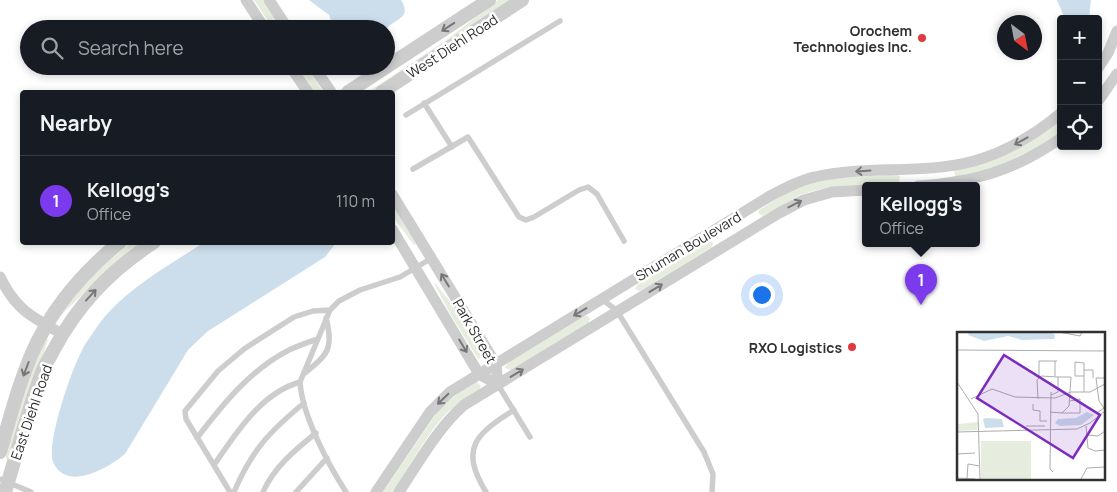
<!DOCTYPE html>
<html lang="en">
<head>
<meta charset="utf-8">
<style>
  :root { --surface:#171b24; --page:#20242c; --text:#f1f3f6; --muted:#9ea1a6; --line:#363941; --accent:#7c3aed }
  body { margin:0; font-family:Manrope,sans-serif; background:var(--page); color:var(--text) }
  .controls { position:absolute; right:15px; top:15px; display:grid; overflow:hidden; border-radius:5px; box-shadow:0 2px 8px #0003 }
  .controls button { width:45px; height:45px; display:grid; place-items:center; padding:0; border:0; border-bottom:1px solid var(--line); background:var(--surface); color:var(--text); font:25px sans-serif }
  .compass { position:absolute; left:997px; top:15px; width:45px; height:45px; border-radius:50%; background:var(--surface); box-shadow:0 2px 8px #0003; rotate:148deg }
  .you { position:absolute; left:761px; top:294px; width:18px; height:18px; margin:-12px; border:4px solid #fff; border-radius:50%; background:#1a73e8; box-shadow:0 0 0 8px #1a73e833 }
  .badge { display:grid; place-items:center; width:32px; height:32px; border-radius:50%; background:var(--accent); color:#fff; font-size:16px; font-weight:700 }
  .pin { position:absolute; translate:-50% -41px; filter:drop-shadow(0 1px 2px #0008) }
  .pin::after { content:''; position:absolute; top:26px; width:18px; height:15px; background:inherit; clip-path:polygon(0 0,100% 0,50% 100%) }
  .popup { position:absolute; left:862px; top:182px; width:118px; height:65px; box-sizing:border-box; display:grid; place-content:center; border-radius:5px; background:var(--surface); filter:drop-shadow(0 1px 4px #0005); font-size:16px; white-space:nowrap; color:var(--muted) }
  .popup b { font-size:19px; color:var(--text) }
  .popup::after { content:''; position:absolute; left:50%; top:100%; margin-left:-10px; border:10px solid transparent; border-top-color:var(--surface) }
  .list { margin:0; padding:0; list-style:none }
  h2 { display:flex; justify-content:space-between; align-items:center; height:65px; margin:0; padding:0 20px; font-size:21px }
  h2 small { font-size:16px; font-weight:400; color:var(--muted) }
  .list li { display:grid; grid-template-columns:32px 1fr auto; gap:15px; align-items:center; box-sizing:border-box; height:90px; padding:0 20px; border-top:1px solid var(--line) }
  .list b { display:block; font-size:19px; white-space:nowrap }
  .list p { margin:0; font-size:16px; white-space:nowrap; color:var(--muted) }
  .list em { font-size:16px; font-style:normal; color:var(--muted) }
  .icon { flex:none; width:28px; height:28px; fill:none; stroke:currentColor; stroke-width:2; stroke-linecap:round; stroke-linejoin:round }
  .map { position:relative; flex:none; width:1117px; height:492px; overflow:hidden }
  .search { position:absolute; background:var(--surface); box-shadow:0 2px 8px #0003; left:20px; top:20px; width:375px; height:55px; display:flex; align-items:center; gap:12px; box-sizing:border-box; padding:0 18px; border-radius:28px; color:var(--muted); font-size:19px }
  .panel { position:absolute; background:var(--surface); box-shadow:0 2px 8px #0003; left:20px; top:90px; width:375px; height:155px; border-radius:5px }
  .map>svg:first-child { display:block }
  .green { fill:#e6eddf }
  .water { fill:#ccdeec }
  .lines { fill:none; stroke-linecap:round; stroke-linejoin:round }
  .service { stroke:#cdcdcd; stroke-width:5.5 }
  .minor { stroke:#cdcdcd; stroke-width:11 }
  .tertiary { stroke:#cdcdcd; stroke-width:14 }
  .oneway { stroke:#777 }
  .poi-dot { fill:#df3b3e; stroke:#fff; stroke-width:2 }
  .labels { text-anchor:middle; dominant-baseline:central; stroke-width:5; stroke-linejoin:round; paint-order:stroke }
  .poi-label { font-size:14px; font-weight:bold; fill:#303030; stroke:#fff; text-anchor:end }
  .street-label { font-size:14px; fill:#303030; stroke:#fff }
  .inset-road { fill:none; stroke:#acacac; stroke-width:1 }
  .view { fill:#7b2cbf; fill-opacity:0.15; stroke:#7b2cbf; stroke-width:2.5 }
  .inset-edge { fill:none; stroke:#303030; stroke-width:2.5 }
</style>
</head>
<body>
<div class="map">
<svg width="1117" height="492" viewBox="0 0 1117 492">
  <rect width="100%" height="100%" fill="#fff"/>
  <path class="green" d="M254,0H263L282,29H273Z
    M498,0H514L372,92H368L445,41Z
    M298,66H307L323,92H315Z
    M1061,120V131L1038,147L995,168L956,177L954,172L955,170L1010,153L1029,143Z
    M897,174L900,176L899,182L830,187L813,191L800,195L763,216L758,213L759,210C771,203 783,193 796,188C828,176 864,177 897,174Z
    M392,204L416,244L414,245L393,217Z
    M709,240L713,243L712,247L640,291L635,289L637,285Z
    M130,243H144L103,275L61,315L88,279Z
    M434,283H435L461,315L485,355L478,359L449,312Z
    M585,316H588L590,319L588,324L512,370L507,369L505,367L508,363Z
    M46,337L48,340L9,459H6L5,453L33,366Z
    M477,382L481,386L480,389C469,396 458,403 448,412C429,430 408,469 393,492H383L437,412L456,395Z"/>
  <path class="water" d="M309,0H401C412,18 396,18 386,29H334L329,15Z
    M1057,0H1091L1089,19H1065Z
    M203,243H336L325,257L208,331L188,350L125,454C107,469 66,492 53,462C46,442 74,361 86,343C93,333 100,321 109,312C135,284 171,264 203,243Z"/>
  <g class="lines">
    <path class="service" d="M424,103L452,147
      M406,115L560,21
      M413,169L468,137L519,217L526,220L534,217L579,190L588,187L597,194L624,241
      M602,299L617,311L704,452L713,474L712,492
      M305,373C328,354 334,349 326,318
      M498,385L530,437
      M197,438C223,404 250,370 289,350C298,346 308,342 318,339
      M214,465C236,433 261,393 300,382
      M0,479L31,492
      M230,492L186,419L185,411L218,371L244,349L294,317L313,311L330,310
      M234,492C252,450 269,432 304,403
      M263,492C274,467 295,450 316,433
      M296,492L327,458
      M346,492C328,464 302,415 300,382L330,310L339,301L360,290L400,277L432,258
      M486,492C459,448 476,434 514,410"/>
    <path class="minor" d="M246,0L265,29
      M269,0L288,29
      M290,66L308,92
      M313,66L331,92
      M1098,68L1108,53L1117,31
      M1098,101L1117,74
      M918,186C974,182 1014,171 1061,138
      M392,194L496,364L498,385
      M392,229L479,374L498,385
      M0,277C16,310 32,317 62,334
      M376,492L430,412L450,392L770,196C784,189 799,180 815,177C867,165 923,175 974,161C1006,152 1036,134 1061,113
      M399,492C419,462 437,429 464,405L779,213L804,200L832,192L866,190"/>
    <path class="tertiary" d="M348,92L489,0
      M382,92L522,0
      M0,452C8,425 15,397 25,371C43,319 78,276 120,242
      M5,492C17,453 27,413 41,375C44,366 49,359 53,351C78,304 110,271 154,242"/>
  </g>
  <defs><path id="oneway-shaft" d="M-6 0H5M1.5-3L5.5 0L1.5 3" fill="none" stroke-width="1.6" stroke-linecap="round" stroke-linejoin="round" transform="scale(1.25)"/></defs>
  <g class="oneway">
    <use href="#oneway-shaft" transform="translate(448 27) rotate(147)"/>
    <use href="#oneway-shaft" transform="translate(1021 141) rotate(151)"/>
    <use href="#oneway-shaft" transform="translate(863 171) rotate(176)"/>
    <use href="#oneway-shaft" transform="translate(795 204) rotate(-27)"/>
    <use href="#oneway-shaft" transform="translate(445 280) rotate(-121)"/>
    <use href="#oneway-shaft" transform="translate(656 288) rotate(-31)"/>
    <use href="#oneway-shaft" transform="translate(91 295) rotate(-48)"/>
    <use href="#oneway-shaft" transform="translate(580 312) rotate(149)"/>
    <use href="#oneway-shaft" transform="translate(463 346) rotate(59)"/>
    <use href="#oneway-shaft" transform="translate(26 369) rotate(111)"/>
    <use href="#oneway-shaft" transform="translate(517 373) rotate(-31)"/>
    <use href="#oneway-shaft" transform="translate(443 399) rotate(136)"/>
  </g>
  <g class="poi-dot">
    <circle cx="922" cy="38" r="5"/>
    <circle cx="852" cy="347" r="5"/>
  </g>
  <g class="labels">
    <g class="poi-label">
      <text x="912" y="30">Orochem<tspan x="912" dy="16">Technologies Inc.</tspan></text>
      <text x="842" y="347">RXO Logistics</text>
    </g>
    <g class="street-label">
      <text transform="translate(452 46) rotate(-33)">West Diehl Road</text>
      <text transform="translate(688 246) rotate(-31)">Shuman Boulevard</text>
      <text transform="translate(475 331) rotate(60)">Park Street</text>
      <text transform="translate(31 412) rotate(-71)">East Diehl Road</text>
    </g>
  </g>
  <g transform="translate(957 332)">
    <rect width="148" height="148" fill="#fff"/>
    <path d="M21,90L20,98L0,99V92ZM24,109H74V147H24Z" fill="#e6eddf"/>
    <path d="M12,0H94L98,3L97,7L65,8L51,4L27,9L11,3ZM130,80L137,83L124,93L103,94L98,91L101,87L119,86ZM29,86L45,87L47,95L28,96L26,87Z" fill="#ccdeec"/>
    <path class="inset-road" d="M102,0L123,4L125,0M0,18L148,19M98,29V44M127,38H136V46M127,44H118V30L127,31V60M82,45V29H100M0,50L21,82L23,147M94,60L93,137L96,140M14,67L35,57L58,65L98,66L114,60H133L148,52M81,67L80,48L84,44L101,45V60L94,63M76,72V78L83,79V89H90M93,80L105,81L112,74L114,45H101M105,81H123V67L113,69M142,85L140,81L147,76L142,69L139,46H148M69,94H88M129,94L131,116L138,119L148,118M0,100L120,97L133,91L148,79M131,103L141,104L148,99M0,122L18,121M0,146L18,147M10,146L11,132L23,134M124,147L130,136L148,135"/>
    <path class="view" d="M47,23L143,83L116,126L20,66Z"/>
    <rect width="148" height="148" class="inset-edge"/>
  </g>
</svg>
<div class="controls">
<button>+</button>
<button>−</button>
<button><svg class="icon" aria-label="locate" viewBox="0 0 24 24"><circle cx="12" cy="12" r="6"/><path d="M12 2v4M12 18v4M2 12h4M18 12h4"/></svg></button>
</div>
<svg class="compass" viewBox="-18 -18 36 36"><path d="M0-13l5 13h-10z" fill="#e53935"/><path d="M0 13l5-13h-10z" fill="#9ea1a6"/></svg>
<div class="you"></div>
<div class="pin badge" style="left:921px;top:305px">1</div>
<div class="popup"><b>Kellogg's</b>Office</div>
<div class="search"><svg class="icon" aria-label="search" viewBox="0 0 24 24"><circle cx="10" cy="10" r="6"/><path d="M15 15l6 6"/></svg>Search here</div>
<section class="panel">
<h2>Nearby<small></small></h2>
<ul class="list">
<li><span class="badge">1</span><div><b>Kellogg's</b><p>Office</p></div><em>110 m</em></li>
</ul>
</section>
</div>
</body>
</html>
